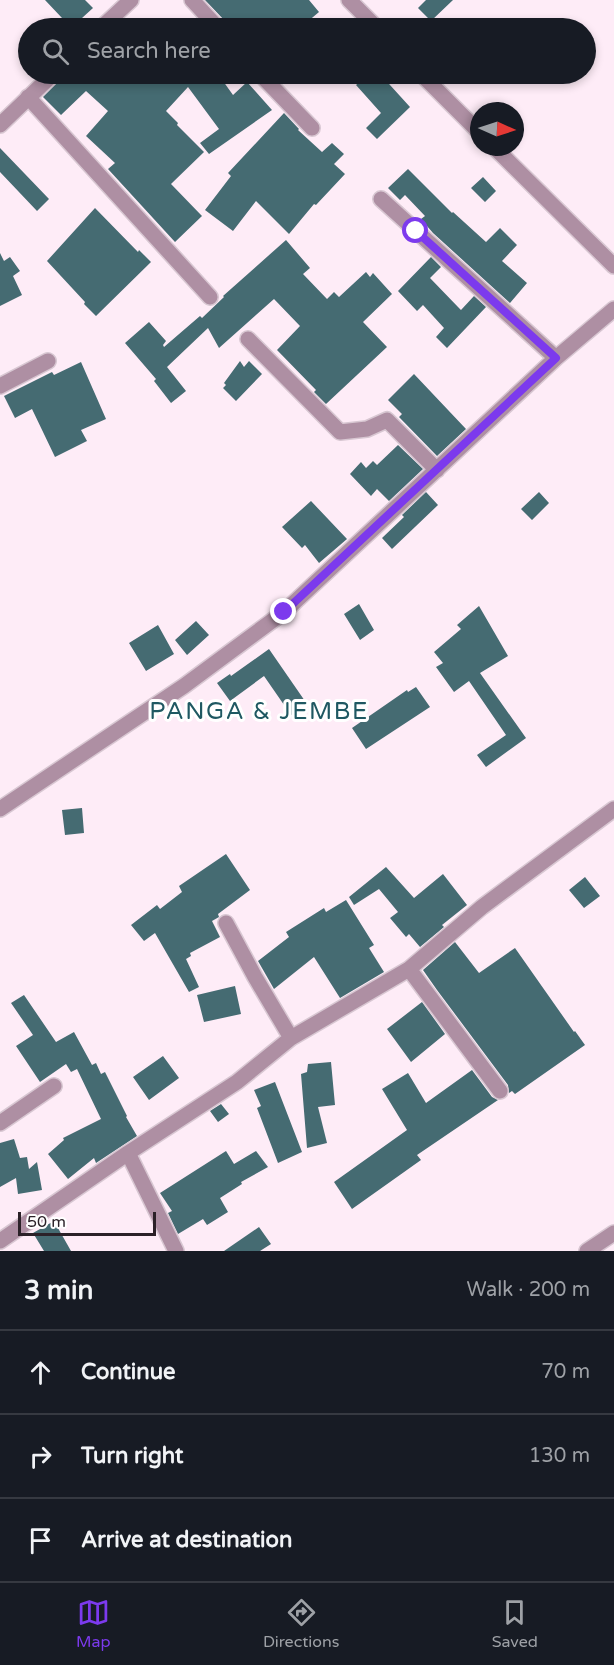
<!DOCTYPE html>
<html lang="en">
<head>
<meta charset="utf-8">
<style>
  :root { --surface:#171b24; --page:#20242c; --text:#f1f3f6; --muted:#9ea1a6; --line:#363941; --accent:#7c3aed }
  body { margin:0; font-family:"Varela Round",sans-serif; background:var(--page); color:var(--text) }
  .compass { position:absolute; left:470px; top:102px; width:54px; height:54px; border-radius:50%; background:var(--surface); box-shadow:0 3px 9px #0003; rotate:93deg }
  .scale { position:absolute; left:18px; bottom:15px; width:138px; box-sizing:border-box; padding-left:6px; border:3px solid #2b2128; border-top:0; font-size:16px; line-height:21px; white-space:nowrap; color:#2b2128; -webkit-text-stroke:4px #fff; paint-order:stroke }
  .stop { position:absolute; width:18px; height:18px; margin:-14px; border:4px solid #7c3aed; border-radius:50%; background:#fff }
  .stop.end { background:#7c3aed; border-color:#fff; box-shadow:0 2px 6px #0008 }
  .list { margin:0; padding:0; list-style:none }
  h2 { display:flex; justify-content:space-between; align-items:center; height:78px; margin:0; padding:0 24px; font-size:26px }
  h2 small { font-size:20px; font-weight:400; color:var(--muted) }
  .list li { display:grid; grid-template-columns:39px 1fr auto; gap:18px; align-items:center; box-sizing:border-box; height:84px; padding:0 24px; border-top:2px solid var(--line) }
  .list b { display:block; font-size:22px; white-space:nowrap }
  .list em { font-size:20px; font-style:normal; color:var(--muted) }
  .icon { flex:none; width:33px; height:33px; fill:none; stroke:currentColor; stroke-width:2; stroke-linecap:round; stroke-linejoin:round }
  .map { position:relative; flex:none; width:614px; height:1251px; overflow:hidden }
  .search { position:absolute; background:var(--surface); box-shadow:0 3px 9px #0003; left:18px; right:18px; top:18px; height:66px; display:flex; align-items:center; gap:15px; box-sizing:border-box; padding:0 21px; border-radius:33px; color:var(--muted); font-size:22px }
  .sheet { height:330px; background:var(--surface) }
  nav { display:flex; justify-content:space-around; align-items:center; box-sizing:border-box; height:84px; border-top:2px solid var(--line); background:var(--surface); font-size:16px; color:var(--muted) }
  nav a { display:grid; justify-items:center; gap:3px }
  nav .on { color:var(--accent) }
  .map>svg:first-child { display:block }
  .building { fill:#456b72 }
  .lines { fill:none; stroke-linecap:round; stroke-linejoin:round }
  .minor-casing { stroke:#d8c7d2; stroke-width:18 }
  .minor { stroke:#ae8fa3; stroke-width:15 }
  .route { stroke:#7c3aed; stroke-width:8 }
  .labels { text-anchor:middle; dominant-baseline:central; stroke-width:6; stroke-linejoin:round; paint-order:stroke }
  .quarter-label { font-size:24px; letter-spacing:1.5px; fill:#1f5862; stroke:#fff }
</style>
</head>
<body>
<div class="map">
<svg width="614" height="1251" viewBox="0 0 614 1251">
  <rect width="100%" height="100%" fill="#feecf7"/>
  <path class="building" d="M45,0H85L93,8L71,28H51L62,18Z
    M205,0H309L319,12L300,28H227L225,21Z
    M426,0H453L431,21L418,8Z
    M66,74H218L233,95L247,82L272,110L209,154L200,143L219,129L188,87L166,111L178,123L177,125L204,152L171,184L202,216L175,242L108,169L115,163L86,136L108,111L86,91L61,115L43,97Z
    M369,74H380L410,107L377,139L366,128L381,113L356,85Z
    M284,113L299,129L298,130L322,152L332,143L344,154L334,164L345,174L316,205L314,204L289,234L256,201L233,231L205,210L231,176L228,173Z
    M0,148L49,199L37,211L0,172Z
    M408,169L452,213L453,212L486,242L500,228L517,245L502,261L527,283L510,303L433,233L421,219L425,216L405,195L400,200L388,188Z
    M483,177L496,191L485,202L471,188Z
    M95,208L138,252L139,250L151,262L96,316L84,304L85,302L47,261Z
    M286,240L310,268L303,274L327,299L334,292L339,297L366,272L370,277L373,273L392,294L363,322L387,347L326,404L314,392L316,390L277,350L300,326L274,299L219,348L208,328L167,367L186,391L171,403L154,381L156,379L125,343L149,322L166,341L163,345L164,347L200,316L202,318L224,297L223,296Z
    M0,253L4,261L10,257L20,271L13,276L22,295L0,306Z
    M431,257L441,267L430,278L458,307L461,310L474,296L486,307L447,348L436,337L444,328L423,305L417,311L398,291Z
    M240,361L244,367L249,361L262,374L236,401L223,388L226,385L224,383Z
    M81,362L106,419L81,430L87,441L55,457L32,409L15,418L4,396L52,372L54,375Z
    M414,374L466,429L437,456L399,417L402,414L388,400Z
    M398,445L423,469L389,501L377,489L371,496L350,474L361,462L366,468L373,461L377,465Z
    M426,492L438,505L392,549L382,538L404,517L402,515Z
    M539,492L549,503L532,520L521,509Z
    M311,501L347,539L319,563L305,545L302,548L282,527Z
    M359,604L374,630L360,640L344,614Z
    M479,606L508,656L480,673L526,738L486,767L477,755L506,735L469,681L454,692L436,667L443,663L434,652L461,629L457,625Z
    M196,621L209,635L187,655L175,640Z
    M158,625L174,654L146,671L129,643Z
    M269,649L307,704L291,715L264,676L230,701L217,683L230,674L231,676Z
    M416,687L430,707L366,749L352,728L407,690L408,692Z
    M82,808L84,833L65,835L62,810Z
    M226,854L250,890L218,914L219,917L212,921L220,937L190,953L191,956L186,959L199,987L189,992L155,933L144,941L131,925L157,905L160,909L182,892L179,886Z
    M386,867L414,898L443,874L467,905L442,925L444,927L420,947L409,934L406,937L390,918L398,912L379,889L354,905L349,897Z
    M585,877L600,896L584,908L569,890Z
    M346,900L374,945L369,948L384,972L340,998L314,957L274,989L258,961L289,937L286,932L324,908L326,912Z
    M455,942L479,973L515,948L574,1032L575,1031L585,1045L515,1094L512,1091L509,1093L508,1085L437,990L423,970Z
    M235,986L241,1014L204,1022L197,995Z
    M24,995L56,1042L74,1032L92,1065L96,1063L101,1074L105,1072L127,1116L126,1117L137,1136L96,1163L94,1158L68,1179L48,1154L64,1140L63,1138L101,1119L77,1069L71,1072L66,1064L40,1082L16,1046L33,1035L11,1003Z
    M422,1002L445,1034L411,1062L387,1029Z
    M163,1056L179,1078L149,1100L133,1077Z
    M331,1062L335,1105L318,1107L327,1143L307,1148L301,1074L307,1072L308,1064Z
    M472,1070L492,1097L498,1100L417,1155L421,1160L352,1209L334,1182L407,1130L382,1089L408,1073L426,1103Z
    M275,1082L302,1152L278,1163L257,1108L261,1106L254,1090Z
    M221,1104L229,1114L218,1122L210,1111Z
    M14,1139L20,1158L27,1157L29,1169L37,1162L42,1190L18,1194L16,1178L0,1187V1143Z
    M226,1151L234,1164L256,1151L268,1167L241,1182L242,1184L220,1198L228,1212L207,1225L203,1219L178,1234L168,1213L172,1211L160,1193Z
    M54,1221L71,1251H44L33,1233Z
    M259,1227L271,1244L260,1251H224Z"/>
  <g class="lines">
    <g class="minor-casing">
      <path id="minor" d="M192,0L218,28
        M349,0L377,28
        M101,28L131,0
        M260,74L312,128
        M421,74L479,132
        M28,97L210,297
        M0,125L53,74
        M494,147L614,266
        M381,199L556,358
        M248,339L340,432L367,429L387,420L437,470
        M0,386L48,361
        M0,809L184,686L284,612L556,358L614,309
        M226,923L255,977L291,1038
        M409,969L500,1091
        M0,1123L54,1086
        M128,1153L176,1251
        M0,1241L128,1153L237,1082L291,1038L409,969L482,907L614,809
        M587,1251L614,1233"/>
    </g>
    <use href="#minor" class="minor"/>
  </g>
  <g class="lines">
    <path class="route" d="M284,612L556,358L416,231"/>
  </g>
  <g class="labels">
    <g class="quarter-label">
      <text x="259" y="711">PANGA &amp; JEMBE</text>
    </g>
  </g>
</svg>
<svg class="compass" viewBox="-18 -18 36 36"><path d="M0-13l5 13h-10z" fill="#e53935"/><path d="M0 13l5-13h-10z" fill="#9ea1a6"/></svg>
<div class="scale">50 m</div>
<div class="stop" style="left:416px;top:231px"></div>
<div class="stop end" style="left:284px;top:612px"></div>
<div class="search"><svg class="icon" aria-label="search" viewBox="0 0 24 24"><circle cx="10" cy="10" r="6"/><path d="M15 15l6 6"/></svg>Search here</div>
</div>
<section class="sheet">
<h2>3 min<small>Walk · 200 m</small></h2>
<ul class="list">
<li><svg class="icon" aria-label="ahead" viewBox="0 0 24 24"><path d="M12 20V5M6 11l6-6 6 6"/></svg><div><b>Continue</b></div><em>70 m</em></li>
<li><svg class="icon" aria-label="right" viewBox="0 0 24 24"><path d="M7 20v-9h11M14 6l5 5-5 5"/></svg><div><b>Turn right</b></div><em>130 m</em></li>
<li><svg class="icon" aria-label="arrive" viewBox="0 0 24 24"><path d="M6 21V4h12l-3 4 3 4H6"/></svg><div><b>Arrive at destination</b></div></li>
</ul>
</section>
<nav>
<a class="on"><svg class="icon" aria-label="map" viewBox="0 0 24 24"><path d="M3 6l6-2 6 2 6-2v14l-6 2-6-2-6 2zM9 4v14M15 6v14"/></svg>Map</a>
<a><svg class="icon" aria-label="directions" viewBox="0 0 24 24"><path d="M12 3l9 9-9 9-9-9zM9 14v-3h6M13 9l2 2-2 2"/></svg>Directions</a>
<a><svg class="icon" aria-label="saved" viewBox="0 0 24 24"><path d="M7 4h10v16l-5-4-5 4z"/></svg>Saved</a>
</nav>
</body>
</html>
